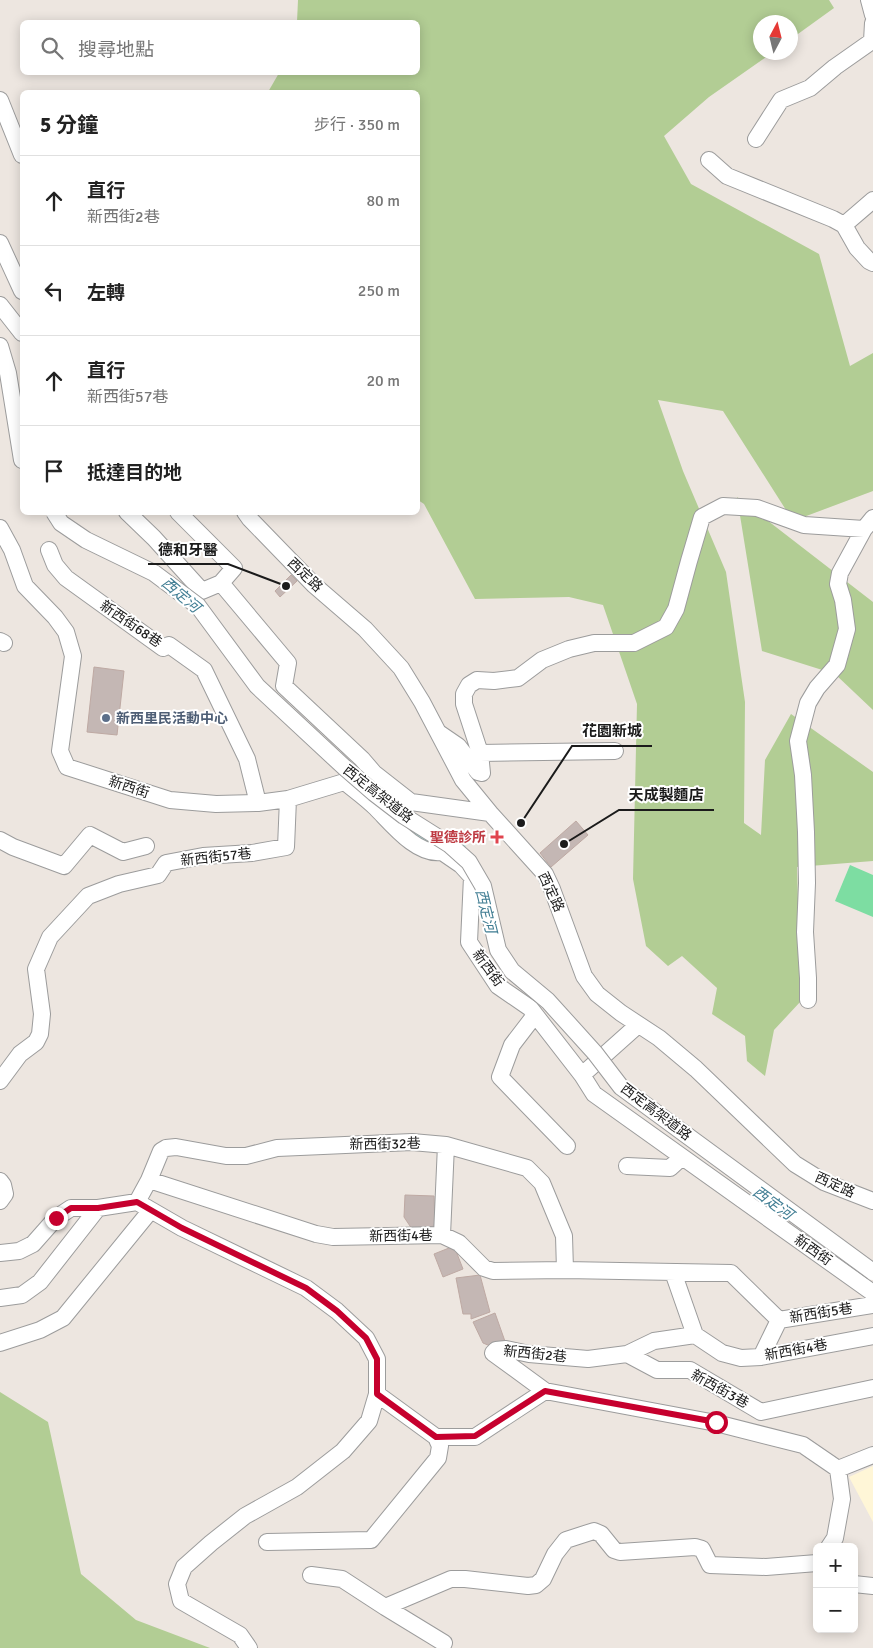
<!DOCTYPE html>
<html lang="zh-TW">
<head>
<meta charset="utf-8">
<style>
  :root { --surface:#fff; --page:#f6f6f6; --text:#222; --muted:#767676; --line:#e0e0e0 }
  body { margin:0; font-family:Signika,"Noto Sans TC",sans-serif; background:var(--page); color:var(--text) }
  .controls { position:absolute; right:15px; bottom:15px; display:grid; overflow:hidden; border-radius:8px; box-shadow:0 2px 12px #0003 }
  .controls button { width:45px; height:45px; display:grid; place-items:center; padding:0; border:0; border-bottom:1px solid var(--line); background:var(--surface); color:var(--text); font:25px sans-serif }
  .compass { position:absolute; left:753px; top:15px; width:45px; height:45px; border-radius:50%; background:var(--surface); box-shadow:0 2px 12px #0003; rotate:7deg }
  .stop { position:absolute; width:15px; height:15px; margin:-11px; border:4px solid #c6002e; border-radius:50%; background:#fff }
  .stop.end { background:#c6002e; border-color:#fff; box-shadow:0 1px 5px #0008 }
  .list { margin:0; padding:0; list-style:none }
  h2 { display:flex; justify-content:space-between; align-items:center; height:65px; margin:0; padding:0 20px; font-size:21px }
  h2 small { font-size:16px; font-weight:400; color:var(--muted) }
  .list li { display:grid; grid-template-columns:32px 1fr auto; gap:15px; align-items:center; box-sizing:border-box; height:90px; padding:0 20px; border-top:1px solid var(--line) }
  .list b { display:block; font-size:19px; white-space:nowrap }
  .list p { margin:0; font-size:16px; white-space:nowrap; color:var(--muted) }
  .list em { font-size:16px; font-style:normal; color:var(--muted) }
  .icon { flex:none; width:28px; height:28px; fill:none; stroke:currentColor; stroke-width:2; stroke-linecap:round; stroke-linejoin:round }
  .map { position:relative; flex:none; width:873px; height:1648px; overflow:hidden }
  .search { position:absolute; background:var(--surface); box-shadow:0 2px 12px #0003; left:20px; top:20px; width:400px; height:55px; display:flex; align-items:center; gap:12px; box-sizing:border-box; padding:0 18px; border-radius:8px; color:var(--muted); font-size:19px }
  .panel { position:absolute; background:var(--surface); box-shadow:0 2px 12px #0003; left:20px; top:90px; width:400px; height:425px; border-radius:8px }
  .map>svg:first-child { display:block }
  .education { fill:#fff6d7 }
  .forest { fill:#b2cd94 }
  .pitch { fill:#7ddda2 }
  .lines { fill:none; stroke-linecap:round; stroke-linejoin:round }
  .river { stroke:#a0dbdb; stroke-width:26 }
  .building { fill:#c4b7b4; stroke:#bea9a3 }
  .minor-casing { stroke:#9c9c9c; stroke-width:18 }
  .minor { stroke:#fff; stroke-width:16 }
  .minor-bridge-casing { stroke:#9c9c9c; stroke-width:18; stroke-linecap:butt }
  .minor-bridge { stroke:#fff; stroke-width:16 }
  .route { stroke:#c6002e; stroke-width:6 }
  .service-dot { fill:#5c6f8a; stroke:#fff; stroke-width:2 }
  .health-dot { fill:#e0444e; stroke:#fff; stroke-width:2 }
  .labels { text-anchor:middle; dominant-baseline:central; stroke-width:4; stroke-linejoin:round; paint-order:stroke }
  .street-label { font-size:14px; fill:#1b1b1b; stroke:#fff }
  .service-label { font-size:14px; font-weight:bold; fill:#4e5e75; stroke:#fff; text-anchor:start }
  .health-label { font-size:14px; font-weight:bold; fill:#be3a42; stroke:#fff; text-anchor:end }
  .water-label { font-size:15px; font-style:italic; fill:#407d93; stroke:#fff }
  .leader { fill:none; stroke:#1b1b1b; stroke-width:2 }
  .callout-dot { fill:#1b1b1b; stroke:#fff; stroke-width:2 }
  .callout-label { font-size:15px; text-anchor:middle; font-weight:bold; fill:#1b1b1b; stroke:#fff; stroke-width:4; stroke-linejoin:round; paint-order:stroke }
</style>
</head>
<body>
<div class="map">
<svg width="873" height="1648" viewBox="0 0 873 1648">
  <rect width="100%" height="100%" fill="#ede6e0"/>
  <path class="education" d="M873,1466V1522L849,1477Z"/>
  <path class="forest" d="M298,0H829L834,8L791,39L790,22H760V52L772,53L709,97L664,136L691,184L819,254L850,366L873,353V491L793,521L723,411L658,400L683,471L726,572L745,702L744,823L761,835L765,760L791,714L873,772V861L797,867L801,1001L774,1030L765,1076L747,1061L745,1036L712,1014L717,988L682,956L668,966L646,946L633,879L637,704L603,605L569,597L475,599L424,504L418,500V92H268L279,73L418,72V22H297Z
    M737,497L873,602V710L835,674L762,651Z
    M0,1392L48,1422L81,1574L136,1620L210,1648H0Z"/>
  <path class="pitch" d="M850,865L873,875V917L835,901Z"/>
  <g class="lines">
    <path class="river" d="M387,811L406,830L453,850"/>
  </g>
  <path class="building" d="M291,575L297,581L280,597L275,591Z
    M94,667L124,671L117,735L87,732Z
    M576,821L588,835L551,867L540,853Z
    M405,1195L434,1196L435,1226L412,1229L404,1217Z
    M454,1246L463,1269L443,1277L434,1254Z
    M480,1275L490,1312L471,1319V1314H463L456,1278Z
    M495,1313L507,1347L495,1348L483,1343L473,1322Z"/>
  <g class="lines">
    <g class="minor-casing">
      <path id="minor" d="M869,0L873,15
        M0,100L22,155
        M756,139L781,100L810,88L835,67L872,41L873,23
        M709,160L727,176L833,219L844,225L857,248L869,261L873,263
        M844,225L873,200
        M0,243L22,291
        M0,305L22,333
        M0,346L8,373L22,460
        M127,512L154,538L202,591L221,583L234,568L178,512
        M245,512L250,519L314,585L365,629L401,668L422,702L463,780L490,813L545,874L552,889L584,976L597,994L621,1013L659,1038L696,1069L795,1164L824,1182L873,1201
        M0,528L12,550L25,586L55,617L66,632L73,656L60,751L67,767L170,800L216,804L258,803L288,799L374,773
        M49,550L55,565L66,578L163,648L169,645L204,670L247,759L258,803
        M221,583L288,663L284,686L362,759L374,773L411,802L490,813
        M0,641L4,643
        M439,733L458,746L478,772L482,773L480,753L464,704V694L469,685L477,680L494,681L518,678L542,660L569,649L594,643H634L666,627L676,609L689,561L702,517L723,506L757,508L804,525L864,529L873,518
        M480,753L615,751
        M346,783C356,791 367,799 376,808C392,824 417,856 442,852L461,865L472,877L469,942L498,986L530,1008L582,1075L594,1094L873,1293
        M0,840L13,847L64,866L90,835L123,852L146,846
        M808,1000V978L805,932L807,883L806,832L803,775L798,741L808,703L817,688L837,665L847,629L843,600L838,584L840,573L864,529
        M535,1015L512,1045L500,1077L567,1146
        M582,1075L638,1025
        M0,1081L20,1054L36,1042L40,1034L42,1014L36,969L50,937L88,896L119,884L158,875L166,863L203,856L252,853L286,847L288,799
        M627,1166L670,1168L682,1157
        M149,1180L161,1151L166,1148L176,1147L226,1156H246L277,1148L323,1146L412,1142L446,1145L527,1168L542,1183L564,1236L565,1270
        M0,1181L3,1185L5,1194L0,1201
        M137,1202L149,1180L316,1234L333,1237L442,1235L459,1243L484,1268L493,1271L565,1270L731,1273L779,1320
        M442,1235L446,1145
        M0,1253L19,1251L33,1244L56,1218L71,1208H98
        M673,1272L695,1335
        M0,1298L22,1295L40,1282L98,1208L137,1202L182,1228L306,1288L337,1311L366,1338L377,1359V1394L369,1421L343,1451L297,1487L245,1516L211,1543L184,1567L177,1584L181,1601L240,1635L249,1648
        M0,1343L40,1330L63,1318L151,1210
        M627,1354L657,1370H690L761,1412L873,1388
        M761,1357L779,1320L873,1305
        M377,1394L436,1437H475L545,1391
        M838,1469L803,1445L716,1423L545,1391L493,1353L496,1350L506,1349L529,1354L588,1359L627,1354L654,1341L695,1335L722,1353L741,1358L761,1357L873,1336
        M838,1469L873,1455
        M267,1542L371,1540L438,1458L440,1446L436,1437
        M829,1547L835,1538L842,1499L838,1469
        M311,1575L342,1579L385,1607
        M854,1584L873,1586
        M444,1643L385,1607L451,1579H465L528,1586L536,1585L543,1579L555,1554L566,1540L594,1531L601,1534L614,1550L620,1552L695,1547L702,1549L710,1565L766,1567L817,1563"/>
    </g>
    <use href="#minor" class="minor"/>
    <g class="minor-bridge-casing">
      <path id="minor-bridge" d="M54,512L61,523L86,540L154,573L198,606L257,686L344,767L374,793L404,816L450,845L469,862L483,886L498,950L512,971L548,1001L595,1053L621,1087L873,1272"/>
    </g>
    <use href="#minor-bridge" class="minor-bridge"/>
  </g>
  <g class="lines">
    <path class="route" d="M56,1218L71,1208H98L137,1202L182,1228L306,1288L337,1311L366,1338L377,1359V1394L436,1437L475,1436L545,1391L716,1422"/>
  </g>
  <circle class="service-dot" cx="106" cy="718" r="5"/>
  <path class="health-dot" d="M494.5 829.5h5v5h5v5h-5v5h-5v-5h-5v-5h5z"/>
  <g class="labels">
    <g class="street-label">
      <text transform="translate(305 575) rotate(44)">西定路</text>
      <text transform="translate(131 624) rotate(34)">新西街68巷</text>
      <text transform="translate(129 787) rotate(18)">新西街</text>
      <text transform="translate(378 794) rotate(38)">西定高架道路</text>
      <text transform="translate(216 857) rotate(-6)">新西街57巷</text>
      <text transform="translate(551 892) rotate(65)">西定路</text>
      <text transform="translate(488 968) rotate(54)">新西街</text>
      <text transform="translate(656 1112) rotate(37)">西定高架道路</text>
      <text transform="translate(385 1144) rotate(-1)">新西街32巷</text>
      <text transform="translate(835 1185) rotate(24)">西定路</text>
      <text transform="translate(401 1236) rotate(-1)">新西街4巷</text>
      <text transform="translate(813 1250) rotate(35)">新西街</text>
      <text transform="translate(821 1313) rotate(-9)">新西街5巷</text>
      <text transform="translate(796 1350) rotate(-10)">新西街4巷</text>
      <text transform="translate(535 1354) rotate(6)">新西街2巷</text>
      <text transform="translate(720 1389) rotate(29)">新西街3巷</text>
    </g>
    <g class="service-label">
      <text x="116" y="718">新西里民活動中心</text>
    </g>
    <g class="health-label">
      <text x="486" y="837">聖德診所</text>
    </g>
    <g class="water-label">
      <text transform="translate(181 595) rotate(40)">西定河</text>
      <text transform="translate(486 911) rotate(76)">西定河</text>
      <text transform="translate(773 1203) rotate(36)">西定河</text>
    </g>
  </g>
  <path class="leader" d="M286 586L228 564H148M521 823L572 746H652M564 844L619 810H714"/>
  <g class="callout-dot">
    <circle cx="286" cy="586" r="5"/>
    <circle cx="521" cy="823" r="5"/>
    <circle cx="564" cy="844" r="5"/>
  </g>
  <g class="callout-label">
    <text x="188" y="555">德和牙醫</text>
    <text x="612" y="736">花園新城</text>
    <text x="666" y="800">天成製麵店</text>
  </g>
</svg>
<div class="controls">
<button>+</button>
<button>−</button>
</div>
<svg class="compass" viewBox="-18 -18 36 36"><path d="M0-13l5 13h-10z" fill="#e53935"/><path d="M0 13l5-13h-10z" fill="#767676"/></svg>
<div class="stop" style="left:716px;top:1422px"></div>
<div class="stop end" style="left:56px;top:1218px"></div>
<div class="search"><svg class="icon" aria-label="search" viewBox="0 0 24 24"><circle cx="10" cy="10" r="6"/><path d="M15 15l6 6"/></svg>搜尋地點</div>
<section class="panel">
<h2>5 分鐘<small>步行 · 350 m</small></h2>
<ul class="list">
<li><svg class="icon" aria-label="ahead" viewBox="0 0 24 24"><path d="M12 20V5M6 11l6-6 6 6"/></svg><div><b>直行</b><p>新西街2巷</p></div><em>80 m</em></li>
<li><svg class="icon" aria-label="left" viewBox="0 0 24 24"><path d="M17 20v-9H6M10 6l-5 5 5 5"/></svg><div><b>左轉</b></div><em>250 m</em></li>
<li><svg class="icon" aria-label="ahead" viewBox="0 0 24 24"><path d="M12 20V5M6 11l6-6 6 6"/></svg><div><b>直行</b><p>新西街57巷</p></div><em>20 m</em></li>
<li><svg class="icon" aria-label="arrive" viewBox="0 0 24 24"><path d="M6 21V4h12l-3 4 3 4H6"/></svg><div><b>抵達目的地</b></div></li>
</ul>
</section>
</div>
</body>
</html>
